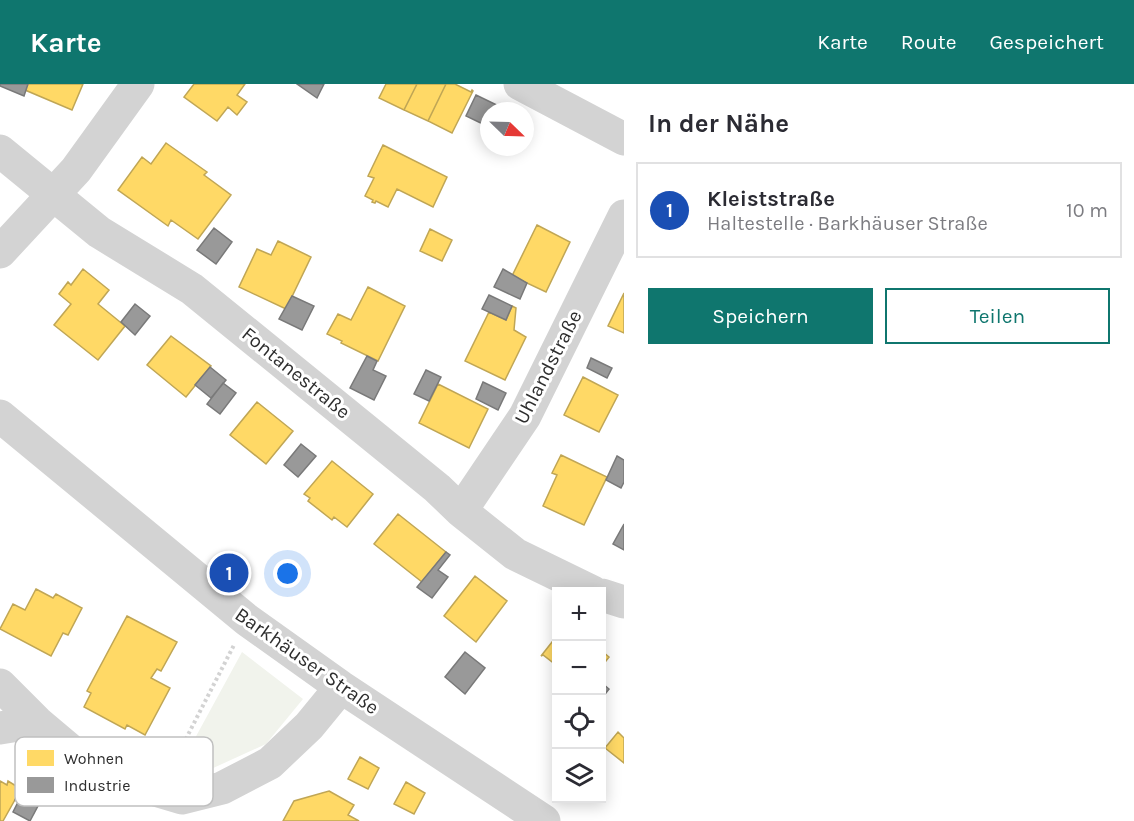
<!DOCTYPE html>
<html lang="de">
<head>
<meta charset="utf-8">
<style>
  :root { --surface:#fff; --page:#f2f2f3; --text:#2b2b33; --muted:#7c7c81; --line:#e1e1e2; --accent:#0f766e }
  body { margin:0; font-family:Karla,sans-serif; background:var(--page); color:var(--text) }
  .controls { position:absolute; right:18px; bottom:18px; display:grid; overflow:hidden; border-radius:0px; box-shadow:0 3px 15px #0003 }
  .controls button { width:54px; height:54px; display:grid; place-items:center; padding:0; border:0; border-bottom:2px solid var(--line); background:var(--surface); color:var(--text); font:30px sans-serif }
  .compass { position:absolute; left:480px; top:18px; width:54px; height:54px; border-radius:50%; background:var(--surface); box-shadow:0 3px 15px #0003; rotate:113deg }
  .you { position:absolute; left:288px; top:490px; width:21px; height:21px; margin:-15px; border:4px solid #fff; border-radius:50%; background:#1a73e8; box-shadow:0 0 0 9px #1a73e833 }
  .badge { display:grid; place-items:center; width:39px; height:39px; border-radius:50%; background:var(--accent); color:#fff; font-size:20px; font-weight:700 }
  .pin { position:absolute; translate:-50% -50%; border:3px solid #fff; box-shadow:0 2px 6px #0006 }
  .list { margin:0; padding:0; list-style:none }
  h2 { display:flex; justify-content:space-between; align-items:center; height:78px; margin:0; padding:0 24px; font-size:26px }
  h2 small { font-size:20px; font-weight:400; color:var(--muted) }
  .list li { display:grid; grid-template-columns:39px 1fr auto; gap:18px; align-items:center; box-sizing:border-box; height:96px; margin:0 12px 12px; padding:0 12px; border:2px solid var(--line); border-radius:0px }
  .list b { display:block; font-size:22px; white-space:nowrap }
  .list p { margin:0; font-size:20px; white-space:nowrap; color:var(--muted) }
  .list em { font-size:20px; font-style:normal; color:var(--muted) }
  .actions { display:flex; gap:12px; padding:18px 24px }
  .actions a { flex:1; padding:14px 0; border:2px solid var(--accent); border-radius:0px; text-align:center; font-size:21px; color:var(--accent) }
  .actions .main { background:var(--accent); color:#fff }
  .icon { flex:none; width:33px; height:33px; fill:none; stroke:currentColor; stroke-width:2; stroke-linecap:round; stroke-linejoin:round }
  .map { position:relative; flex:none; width:624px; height:737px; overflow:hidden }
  header { display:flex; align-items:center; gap:36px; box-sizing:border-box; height:84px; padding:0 30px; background:var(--accent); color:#fff }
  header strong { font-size:28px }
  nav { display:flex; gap:33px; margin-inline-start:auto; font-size:21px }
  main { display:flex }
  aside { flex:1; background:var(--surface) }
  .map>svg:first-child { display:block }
  .green { fill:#f1f3ec }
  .homes { fill:#ffd966; stroke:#c0a655; stroke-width:1.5 }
  .industry { fill:#999; stroke:#797979; stroke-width:1.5 }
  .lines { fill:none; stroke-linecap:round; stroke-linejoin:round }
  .path { stroke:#d3d3d3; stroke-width:4; stroke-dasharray:3 3; stroke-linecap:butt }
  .minor { stroke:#d3d3d3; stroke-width:33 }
  .labels { text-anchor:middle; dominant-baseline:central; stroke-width:6; stroke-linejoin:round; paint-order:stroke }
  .street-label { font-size:20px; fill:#2e2e2e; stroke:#fff }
  .key { fill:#fff; stroke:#c0c0c0; stroke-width:1.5 }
  .key-label { font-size:16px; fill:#2e2e2e }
</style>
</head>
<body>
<header>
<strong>Karte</strong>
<nav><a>Karte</a><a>Route</a><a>Gespeichert</a></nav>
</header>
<main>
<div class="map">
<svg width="624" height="737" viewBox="0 0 624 737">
  <rect width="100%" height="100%" fill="#fff"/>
  <path class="green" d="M242,568L303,615L266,660L211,685L176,689Z"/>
  <path class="homes" d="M28,0H83L72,26L25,6Z
    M194,0H245L237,11L247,18L237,31L228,23L217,37L184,13Z
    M386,0H417L404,26L379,14Z
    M417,0H446L428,37L404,26Z
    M446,0H455L471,8L472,6L473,7L452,49L428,37Z
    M166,59L207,88L204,91L231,111L198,155L171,136L168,142L118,106L142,73L151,80Z
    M383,61L447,93L433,123L397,105L388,123L376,117L375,119L372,118L373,116L365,112L374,94L368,92Z
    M537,141L570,158L546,208L512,192Z
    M430,145L452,156L442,177L420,167Z
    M278,157L311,173L286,225L239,203L257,165L271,171Z
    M83,185L109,206L98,220L125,242L98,276L54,241L71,220L59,210L68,198L71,201Z
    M368,203L405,222L378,277L341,259L342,257L327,250L338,230L351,236Z
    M624,209V249L608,242Z
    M512,222L516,224L514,246L526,253L505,296L465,277L489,228L506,236Z
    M171,252L211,282L186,313L147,281Z
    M583,293L618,311L599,348L564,331Z
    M438,300L488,325L469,364L419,339Z
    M257,318L293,347L266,380L230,351Z
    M561,371L607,393L584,441L543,422L557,391L552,389Z
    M332,377L373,410L347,443L334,433L332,436L308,417L310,414L304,410Z
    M398,430L446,468L422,498L374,460Z
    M475,492L507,517L476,558L444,532Z
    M36,505L53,514L56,510L82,524L68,551L63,549L51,572L0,545L13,520L25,526Z
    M127,532L177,558L161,587L157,585L151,594L170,604L145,651L127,641L125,645L84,623L91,609L87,607Z
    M556,553V581L543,571L541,572Z
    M602,567L609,573L602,582Z
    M618,648L624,654V679L605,664Z
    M360,673L379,684L368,705L348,695Z
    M0,697L7,701L8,697L21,705L3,737H0Z
    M406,698L425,709L414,730L394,720Z
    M329,707L354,721L348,731L359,737H283L294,717Z"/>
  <path class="industry" d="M0,0H28L24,12L0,2Z
    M297,0H324L317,14Z
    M476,11L501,23L499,27H489V43L466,32Z
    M214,144L232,158L216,180L197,166Z
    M503,185L527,199L520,215L494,203Z
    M489,211L512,222L506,236L482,225Z
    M292,212L314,222L302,246L279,235Z
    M135,220L150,232L135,251L121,238Z
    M367,272L377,277L373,286L386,292L374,316L350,304Z
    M591,274L612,284L607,294L587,284Z
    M210,283L226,296L211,314L195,301Z
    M426,286L441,293L429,317L414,310Z
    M483,298L506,309L498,326L476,315Z
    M223,299L236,309L220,330L207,320Z
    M301,360L316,372L298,393L284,381Z
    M617,372L624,376V398L621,404L606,396Z
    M624,440V466L613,460Z
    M446,468L450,471L438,486L448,493L432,514L417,503Z
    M465,568L485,584L465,610L445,593Z
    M602,599L609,605L602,614Z
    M25,693L47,705L30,737L13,728L18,718L15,716Z"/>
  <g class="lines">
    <path class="path" d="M172,682L234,561"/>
    <path class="minor" d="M520,0L624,55
      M0,67L99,148L192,205L437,404L461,427L515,470L593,508
      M0,168L76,86L138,0
      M0,332L247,536L341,603L544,737
      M461,427L525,332L624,132
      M602,511L624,518
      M0,601L37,638L75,670L118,695L182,714L222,704L270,679L309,642L341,603
      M0,644L37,638"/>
  </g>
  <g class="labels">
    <g class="street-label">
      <text transform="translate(548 283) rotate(-63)">Uhlandstraße</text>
      <text transform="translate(296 289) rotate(39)">Fontanestraße</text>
      <text transform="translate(307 577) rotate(35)">Barkhäuser Straße</text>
    </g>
  </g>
  <rect x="15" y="653" width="198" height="69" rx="9" class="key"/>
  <rect x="27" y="666" width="27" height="16" fill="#ffd966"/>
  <rect x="27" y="693" width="27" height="16" fill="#999"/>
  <g class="key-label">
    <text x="64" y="680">Wohnen</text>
    <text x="64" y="707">Industrie</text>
  </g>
</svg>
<div class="controls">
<button>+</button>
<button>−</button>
<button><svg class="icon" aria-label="locate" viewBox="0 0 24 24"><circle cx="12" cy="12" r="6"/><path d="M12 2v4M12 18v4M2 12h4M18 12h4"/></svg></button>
<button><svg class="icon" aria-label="layers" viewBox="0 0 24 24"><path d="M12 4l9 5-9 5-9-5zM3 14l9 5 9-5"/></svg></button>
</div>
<svg class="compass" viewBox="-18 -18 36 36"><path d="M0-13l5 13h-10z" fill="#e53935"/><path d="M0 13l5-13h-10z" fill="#7c7c81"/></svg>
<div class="you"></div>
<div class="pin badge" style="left:229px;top:489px;background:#1a4fb4">1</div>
</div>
<aside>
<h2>In der Nähe<small></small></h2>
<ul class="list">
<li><span class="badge" style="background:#1a4fb4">1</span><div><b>Kleiststraße</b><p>Haltestelle · Barkhäuser Straße</p></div><em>10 m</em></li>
</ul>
<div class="actions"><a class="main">Speichern</a><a>Teilen</a></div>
</aside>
</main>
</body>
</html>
